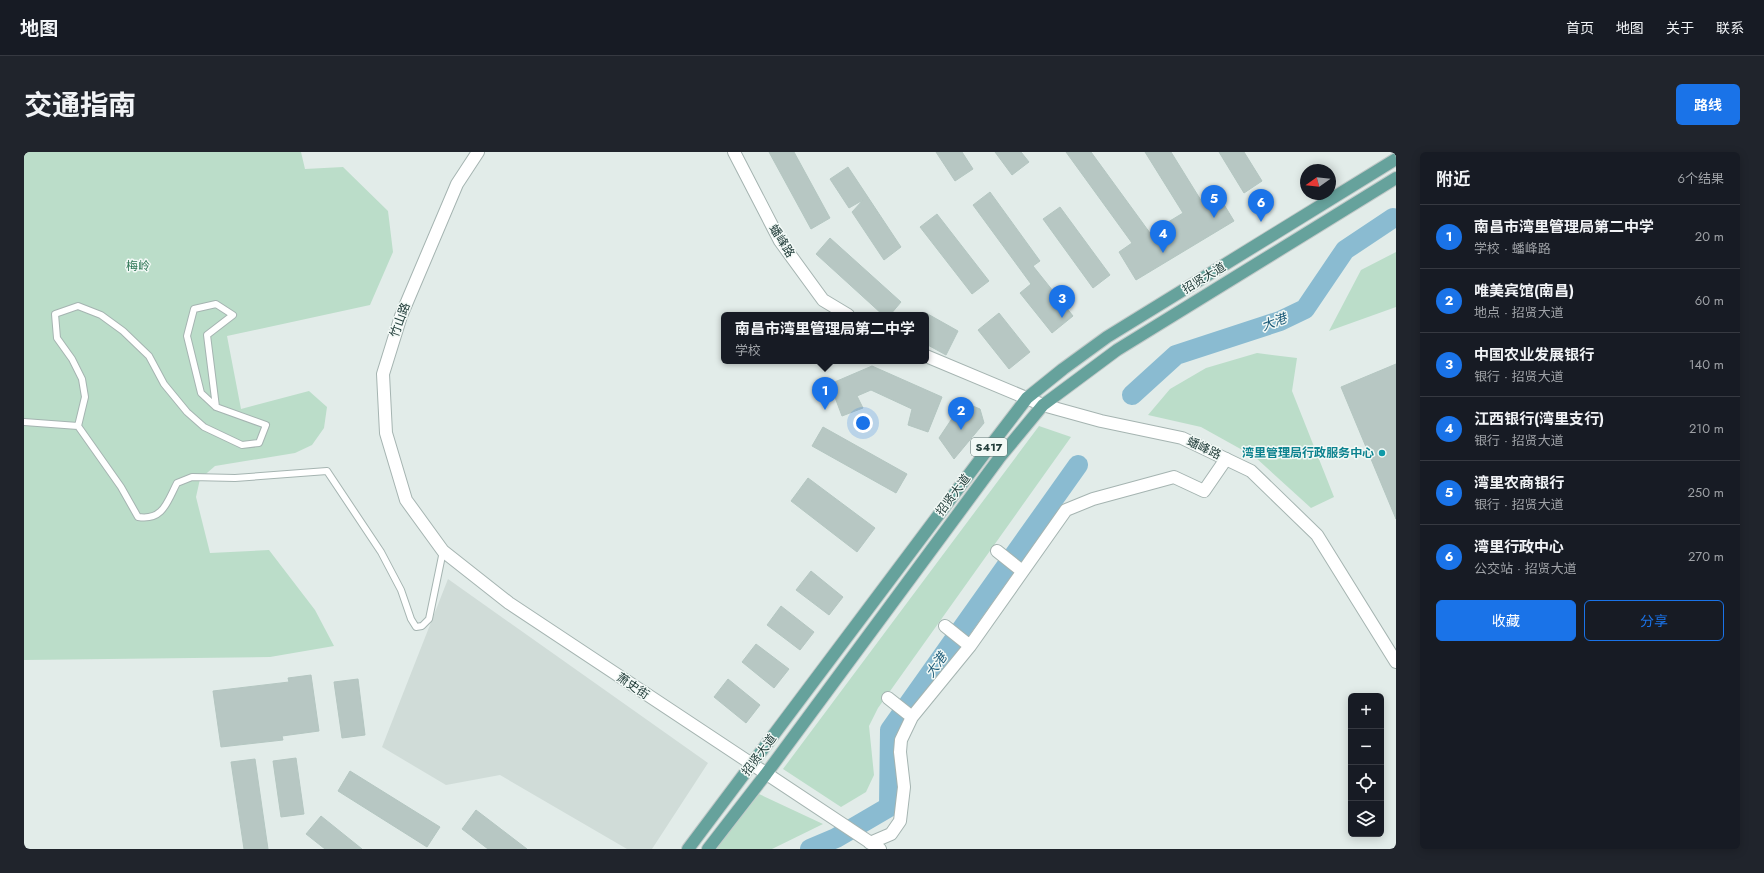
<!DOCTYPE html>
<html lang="zh">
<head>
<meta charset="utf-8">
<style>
  :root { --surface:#171b24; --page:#20242c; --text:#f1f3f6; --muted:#9ea1a6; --line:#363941; --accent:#1a73e8 }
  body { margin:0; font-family:Jost,"Noto Sans SC",sans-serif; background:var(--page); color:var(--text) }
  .controls { position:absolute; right:12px; bottom:12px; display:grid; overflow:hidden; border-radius:6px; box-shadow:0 2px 10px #0003 }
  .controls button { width:36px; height:36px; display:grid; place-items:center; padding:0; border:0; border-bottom:1px solid var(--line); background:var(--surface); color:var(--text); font:20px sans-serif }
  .compass { position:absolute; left:1276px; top:12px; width:36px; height:36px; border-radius:50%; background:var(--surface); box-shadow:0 2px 10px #0003; rotate:255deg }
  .you { position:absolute; left:839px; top:271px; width:14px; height:14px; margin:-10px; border:3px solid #fff; border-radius:50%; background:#1a73e8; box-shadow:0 0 0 6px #1a73e833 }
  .badge { display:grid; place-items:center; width:26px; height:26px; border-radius:50%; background:var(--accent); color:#fff; font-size:13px; font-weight:700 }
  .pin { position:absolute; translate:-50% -33px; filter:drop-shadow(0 1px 2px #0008) }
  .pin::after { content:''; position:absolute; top:21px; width:14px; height:12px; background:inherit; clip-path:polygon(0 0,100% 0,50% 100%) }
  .popup { position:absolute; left:697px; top:160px; width:208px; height:52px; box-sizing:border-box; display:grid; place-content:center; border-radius:6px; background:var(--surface); filter:drop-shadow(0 1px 3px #0005); font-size:13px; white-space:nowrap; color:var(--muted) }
  .popup b { font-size:15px; color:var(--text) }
  .popup::after { content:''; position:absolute; left:50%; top:100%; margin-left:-8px; border:8px solid transparent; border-top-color:var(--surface) }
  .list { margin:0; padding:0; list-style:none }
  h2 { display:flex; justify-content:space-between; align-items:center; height:52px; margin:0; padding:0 16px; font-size:17px }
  h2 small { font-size:13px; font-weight:400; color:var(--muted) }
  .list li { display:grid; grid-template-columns:26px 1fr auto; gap:12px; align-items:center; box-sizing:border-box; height:64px; padding:0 16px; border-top:1px solid var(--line) }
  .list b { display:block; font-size:15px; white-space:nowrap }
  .list p { margin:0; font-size:13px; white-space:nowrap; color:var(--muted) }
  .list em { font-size:13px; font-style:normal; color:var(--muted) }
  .actions { display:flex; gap:8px; padding:12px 16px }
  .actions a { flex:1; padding:9px 0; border:1px solid var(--accent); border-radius:6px; text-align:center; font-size:14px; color:var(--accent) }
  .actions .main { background:var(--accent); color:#fff }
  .icon { flex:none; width:22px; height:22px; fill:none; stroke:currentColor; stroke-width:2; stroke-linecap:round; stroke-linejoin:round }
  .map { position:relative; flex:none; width:1372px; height:697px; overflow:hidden; border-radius:6px }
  header { display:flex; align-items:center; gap:24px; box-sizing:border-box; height:56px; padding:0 20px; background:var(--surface); border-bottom:1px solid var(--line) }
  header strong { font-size:19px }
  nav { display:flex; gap:22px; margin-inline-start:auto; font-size:14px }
  .intro { display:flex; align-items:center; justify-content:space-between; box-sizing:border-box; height:96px; padding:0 24px }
  h1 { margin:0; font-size:28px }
  .button { padding:10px 18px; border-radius:6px; background:var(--accent); color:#fff; font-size:14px; font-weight:700 }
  main { display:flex; gap:24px; padding:0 24px }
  aside { flex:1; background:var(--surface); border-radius:6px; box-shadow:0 2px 10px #0003 }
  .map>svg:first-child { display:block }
  .built { fill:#d0dcd8 }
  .green { fill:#bbddc9 }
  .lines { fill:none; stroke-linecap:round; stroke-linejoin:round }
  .river { stroke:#8abbd1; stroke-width:20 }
  .building { fill:#b7c7c3; stroke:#b4c6c1 }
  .service-casing { stroke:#a5b4b1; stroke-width:8 }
  .minor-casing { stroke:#a5b4b1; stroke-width:14 }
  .tertiary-casing { stroke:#a5b4b1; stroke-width:14 }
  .primary-casing { stroke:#c1c9c8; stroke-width:14 }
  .service { stroke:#fff; stroke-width:6 }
  .minor { stroke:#fff; stroke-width:12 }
  .tertiary { stroke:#fff; stroke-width:12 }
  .primary { stroke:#66a29c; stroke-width:12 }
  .culture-dot { fill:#0f9aa8; stroke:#f2f9f6; stroke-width:1.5 }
  .labels { text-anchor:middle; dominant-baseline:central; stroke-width:3; stroke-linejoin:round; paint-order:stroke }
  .shield { fill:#f2f9f6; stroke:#607572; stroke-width:1 }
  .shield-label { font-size:11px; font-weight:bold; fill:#223d3a }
  .street-label { font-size:12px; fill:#223d3a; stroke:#f2f9f6 }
  .park-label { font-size:12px; fill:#2c7453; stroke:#f2f9f6 }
  .culture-label { font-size:12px; font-weight:bold; fill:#0d838f; stroke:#f2f9f6; text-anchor:end }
  .water-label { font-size:13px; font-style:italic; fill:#1c5b79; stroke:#f2f9f6 }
</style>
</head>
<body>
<header>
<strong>地图</strong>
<nav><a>首页</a><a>地图</a><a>关于</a><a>联系</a></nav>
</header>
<div class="intro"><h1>交通指南</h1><a class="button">路线</a></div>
<main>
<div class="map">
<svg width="1372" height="697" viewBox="0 0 1372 697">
  <rect width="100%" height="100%" fill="#e2ece9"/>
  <path class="built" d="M424,427L684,611L628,697H603L476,623L422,633L358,595Z"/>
  <path class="green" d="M0,0H277L281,17L319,15L364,59L369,100L346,153L203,184L217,257L285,239L303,255L300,276L288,293L271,301L191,314L176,327L172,345L186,401L245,398L291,458L310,494L246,505L0,508Z
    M1372,100V155L1305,179L1337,118Z
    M1233,201L1273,206L1268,239L1310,345L1287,356L1231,305L1177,275L1124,263L1146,237L1182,216Z
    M1015,274L1047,285L854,556L845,574L850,623L842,640L817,655L759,617Z
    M735,642L799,672L748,697H692Z"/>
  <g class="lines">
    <path class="river" d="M1108,243L1152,203L1256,169L1281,157L1321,98L1369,66
      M786,697L812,686L865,655L866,578L1054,313"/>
  </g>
  <path class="building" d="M745,0H770L806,66L787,77Z
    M912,0H938L949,17L931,29Z
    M971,0H997L1005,10L988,23Z
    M1042,0H1067L1126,81L1159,61L1121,0H1147L1178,50L1193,41L1210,69L1112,128L1095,100L1108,91Z
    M1195,0H1220L1238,29L1220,41Z
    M824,15L877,95L860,108L828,60L839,48L825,56L806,27Z
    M966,40L1016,109L1009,114L1049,164L1028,181L996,141L1007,132L949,53Z
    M1036,55L1086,123L1069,136L1019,67Z
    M913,62L965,129L948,142L896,75Z
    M806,86L877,150L866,163H859L792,102Z
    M902,161L934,179L922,203L902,192Z
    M975,161L1006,200L985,217L954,178Z
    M1372,212V367L1317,235Z
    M848,214L918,245L904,280L884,273L888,257L847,238L833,244L839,256L818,264L806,232Z
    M939,250L956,257L960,271L930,307L915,286Z
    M799,275L883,322L872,341L788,294Z
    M784,326L851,376L833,400L767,349Z
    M787,419L819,445L805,463L772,438Z
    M757,454L790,480L776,498L743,473Z
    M732,492L765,517L750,536L718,510Z
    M287,523L295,579L258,584L259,588L197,595L189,539L265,530L264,526Z
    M334,527L341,583L318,586L310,530Z
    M704,527L736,553L722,571L690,545Z
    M272,606L280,662L257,665L249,609Z
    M231,607L244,697H220L207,610Z
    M326,619L416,675L403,695L314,639Z
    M452,658L503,697H464L438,677Z
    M297,664L338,697H301L282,682Z"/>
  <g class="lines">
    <g class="service-casing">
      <path id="service" d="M0,270L54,274L97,335L114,365C139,369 143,350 153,331L168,325L211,326L303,319L357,400L377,438L387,467L392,475L398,474L405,467L419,399
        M54,274L61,245L58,227L48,207L33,186L31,162L54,154L77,163L99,179L125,204L140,232L163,260L180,275L218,293L235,291L242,273L192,255L177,241L163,184L170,157L192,152L209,163L183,183L192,255"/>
    </g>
    <g class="minor-casing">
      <path id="minor" d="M973,399L998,419
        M921,474L946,494
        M864,546L888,565
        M846,691L867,682L876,669L880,635L876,600L877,588L888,565L946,494L1042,358L1069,347L1150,325L1180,339L1202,307"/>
    </g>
    <g class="tertiary-casing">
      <path id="tertiary" d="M454,0L433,32L377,164L359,222L362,281L382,348L419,399L485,451L856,697
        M710,0L756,89L799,148L824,163
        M902,204L1019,253L1077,269L1158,286L1227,319L1293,383L1372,510"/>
    </g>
    <g class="primary-casing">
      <path id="primary" d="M664,697L964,297L1003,246L1039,217L1083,185L1372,7
        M684,697L742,622L976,305L1019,253L1093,198L1372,26"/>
    </g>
    <use href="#service" class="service"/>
    <use href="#minor" class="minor"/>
    <use href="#tertiary" class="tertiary"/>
    <use href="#primary" class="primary"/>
  </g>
  <circle class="culture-dot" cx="1358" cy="301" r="4"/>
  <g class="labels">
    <rect class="shield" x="947" y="286" width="36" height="18" rx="3"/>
    <g class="shield-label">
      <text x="965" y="295">S417</text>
    </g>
    <g class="street-label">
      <text transform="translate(758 89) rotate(58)">蟠峰路</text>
      <text transform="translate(1180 126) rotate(-31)">招贤大道</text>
      <text transform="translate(376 168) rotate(-70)">竹山路</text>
      <text transform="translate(1180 296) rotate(25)">蟠峰路</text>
      <text transform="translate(929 343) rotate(-53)">招贤大道</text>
      <text transform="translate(609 534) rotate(34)">萧史街</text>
      <text transform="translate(735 603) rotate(-53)">招贤大道</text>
    </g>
    <g class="park-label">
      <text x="114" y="114">梅岭</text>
    </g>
    <g class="culture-label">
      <text x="1350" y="301">湾里管理局行政服务中心</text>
    </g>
    <g class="water-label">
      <text transform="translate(1250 170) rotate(-21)">大港</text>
      <text transform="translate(912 513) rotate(-55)">大港</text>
    </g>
  </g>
</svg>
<div class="controls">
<button>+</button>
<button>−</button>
<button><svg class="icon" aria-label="locate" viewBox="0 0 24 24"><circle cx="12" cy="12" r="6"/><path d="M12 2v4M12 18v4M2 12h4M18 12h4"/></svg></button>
<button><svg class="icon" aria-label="layers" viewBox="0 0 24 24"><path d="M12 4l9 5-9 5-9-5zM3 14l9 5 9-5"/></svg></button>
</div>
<svg class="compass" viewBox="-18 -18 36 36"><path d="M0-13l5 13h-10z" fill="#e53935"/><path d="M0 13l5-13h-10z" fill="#9ea1a6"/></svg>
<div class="you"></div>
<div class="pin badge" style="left:801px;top:258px">1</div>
<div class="popup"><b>南昌市湾里管理局第二中学</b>学校</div>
<div class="pin badge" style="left:937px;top:278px">2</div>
<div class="pin badge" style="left:1038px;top:166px">3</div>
<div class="pin badge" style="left:1139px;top:101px">4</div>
<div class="pin badge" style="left:1190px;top:66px">5</div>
<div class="pin badge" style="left:1237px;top:70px">6</div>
</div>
<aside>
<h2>附近<small>6个结果</small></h2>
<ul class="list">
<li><span class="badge">1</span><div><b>南昌市湾里管理局第二中学</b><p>学校 · 蟠峰路</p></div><em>20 m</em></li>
<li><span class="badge">2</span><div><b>唯美宾馆(南昌)</b><p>地点 · 招贤大道</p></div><em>60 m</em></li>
<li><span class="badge">3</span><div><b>中国农业发展银行</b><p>银行 · 招贤大道</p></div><em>140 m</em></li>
<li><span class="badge">4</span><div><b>江西银行(湾里支行)</b><p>银行 · 招贤大道</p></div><em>210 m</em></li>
<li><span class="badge">5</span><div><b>湾里农商银行</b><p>银行 · 招贤大道</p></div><em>250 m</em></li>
<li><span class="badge">6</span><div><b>湾里行政中心</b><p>公交站 · 招贤大道</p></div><em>270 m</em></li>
</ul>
<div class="actions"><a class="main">收藏</a><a>分享</a></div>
</aside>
</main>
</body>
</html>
